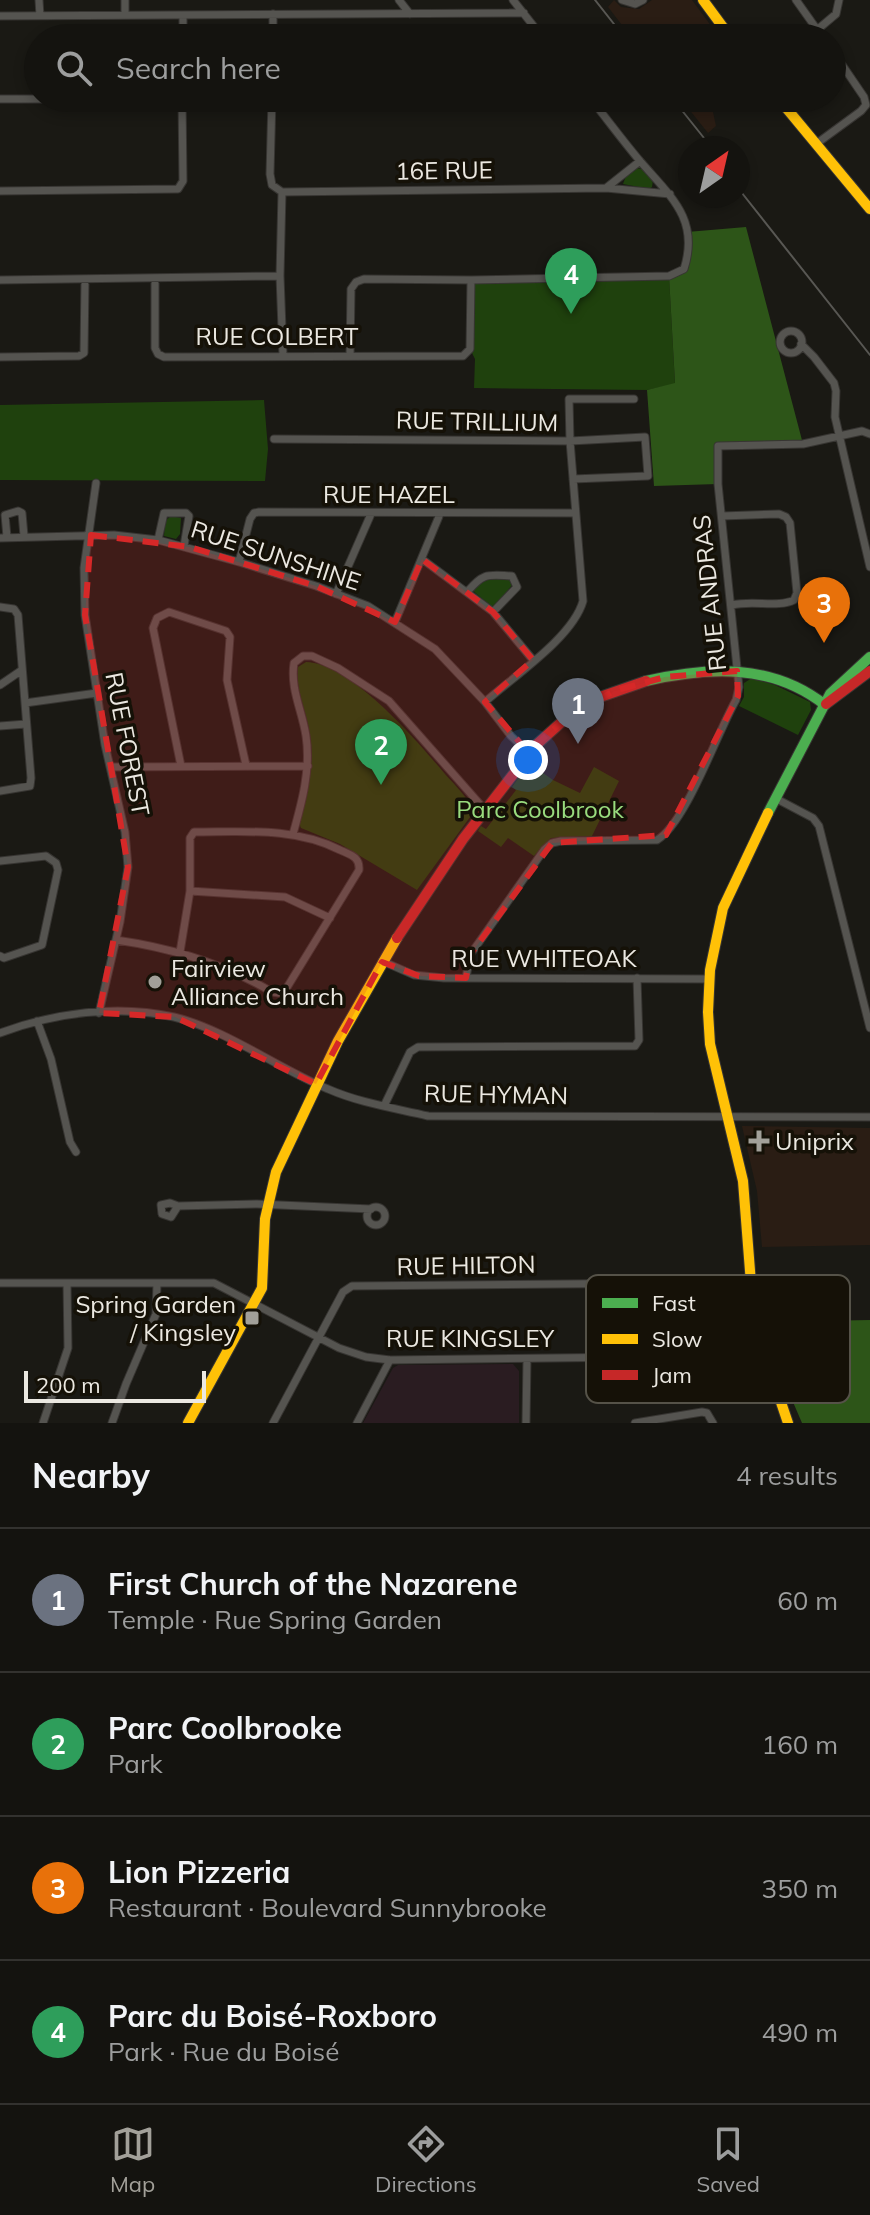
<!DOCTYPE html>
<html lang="en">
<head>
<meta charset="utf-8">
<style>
  :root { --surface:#14130f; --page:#1d1c18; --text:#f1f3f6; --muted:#9d9e9e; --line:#33322f; --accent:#a2a099 }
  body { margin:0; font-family:Mulish,sans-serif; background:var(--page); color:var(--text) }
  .compass { position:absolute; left:678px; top:136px; width:72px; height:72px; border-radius:50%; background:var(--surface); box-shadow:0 4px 12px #0003; rotate:34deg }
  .scale { position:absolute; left:24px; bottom:20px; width:182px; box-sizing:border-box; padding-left:8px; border:4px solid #ebe8e1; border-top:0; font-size:22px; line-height:28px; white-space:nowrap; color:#ebe8e1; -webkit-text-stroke:6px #151107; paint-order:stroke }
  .you { position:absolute; left:528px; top:760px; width:28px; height:28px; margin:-20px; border:6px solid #fff; border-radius:50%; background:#1a73e8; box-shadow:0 0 0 12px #1a73e833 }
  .badge { display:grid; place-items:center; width:52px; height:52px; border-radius:50%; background:var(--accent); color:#fff; font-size:26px; font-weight:700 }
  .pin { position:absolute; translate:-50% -66px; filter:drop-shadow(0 2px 4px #0008) }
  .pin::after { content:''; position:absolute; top:42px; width:28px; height:24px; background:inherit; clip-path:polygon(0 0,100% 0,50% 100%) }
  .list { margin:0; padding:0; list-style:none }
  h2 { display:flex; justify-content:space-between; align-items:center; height:104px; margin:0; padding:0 32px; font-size:34px }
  h2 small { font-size:26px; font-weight:400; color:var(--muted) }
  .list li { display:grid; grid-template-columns:52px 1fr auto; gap:24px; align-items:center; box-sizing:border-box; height:144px; padding:0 32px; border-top:2px solid var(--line) }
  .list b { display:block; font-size:30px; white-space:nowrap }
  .list p { margin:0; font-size:26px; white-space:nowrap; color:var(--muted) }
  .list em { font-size:26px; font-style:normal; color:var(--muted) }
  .icon { flex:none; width:44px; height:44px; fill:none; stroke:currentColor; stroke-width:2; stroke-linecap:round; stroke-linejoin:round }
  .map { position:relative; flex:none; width:870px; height:1423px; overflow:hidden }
  .search { position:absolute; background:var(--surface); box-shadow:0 4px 12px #0003; left:24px; right:24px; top:24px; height:88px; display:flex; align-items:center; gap:20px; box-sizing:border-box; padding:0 28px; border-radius:44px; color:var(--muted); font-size:30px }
  .sheet { height:680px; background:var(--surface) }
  nav { display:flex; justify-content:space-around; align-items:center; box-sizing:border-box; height:112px; border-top:2px solid var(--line); background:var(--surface); font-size:22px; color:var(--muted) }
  nav a { display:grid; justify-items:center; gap:4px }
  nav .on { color:var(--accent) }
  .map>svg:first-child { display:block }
  .commercial { fill:#2a1d14 }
  .education { fill:#2a1c21 }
  .green { fill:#1f410d }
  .forest { fill:#2d5518 }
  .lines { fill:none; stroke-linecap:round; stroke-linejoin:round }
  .street-casing { stroke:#373532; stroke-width:9 }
  .fast-casing { stroke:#373532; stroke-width:12 }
  .slow-casing { stroke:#373532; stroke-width:12 }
  .jam-casing { stroke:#373532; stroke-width:12 }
  .street { stroke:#555450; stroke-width:7 }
  .fast { stroke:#4caf50; stroke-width:10 }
  .slow { stroke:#ffc107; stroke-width:10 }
  .jam { stroke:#c62828; stroke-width:10 }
  .tram { stroke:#585753; stroke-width:2 }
  .marked { fill:#d62828; fill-opacity:0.2; stroke:#d62828; stroke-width:6; stroke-dasharray:16 10; stroke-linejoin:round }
  .poi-dot { fill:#a2a099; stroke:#151107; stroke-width:3 }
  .labels { text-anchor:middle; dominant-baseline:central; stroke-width:7; stroke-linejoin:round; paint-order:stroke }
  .street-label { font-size:24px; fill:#ebe8e1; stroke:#151107 }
  .park-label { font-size:24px; fill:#99dc7e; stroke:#151107 }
  .poi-label { font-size:24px; fill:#ebe8e1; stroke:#151107; text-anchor:start }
  .key { fill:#151107; stroke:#555248; stroke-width:2 }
  .key-label { font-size:22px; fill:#ebe8e1 }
</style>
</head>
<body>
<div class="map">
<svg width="870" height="1423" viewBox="0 0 870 1423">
  <rect width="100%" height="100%" fill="#1a1914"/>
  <path class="commercial" d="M614,0L621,7L639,9L652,0H692L720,38H632L608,7Z
    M680,98H710L716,126L708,133Z
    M742,1126L870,1128V1245L762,1247L757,1191Z"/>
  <path class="education" d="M513,1364L519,1371V1423H363L393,1368L398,1365Z"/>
  <path class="green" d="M635,168L643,169L653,180L652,187L649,189L623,184L626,176Z
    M669,276L675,384L647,390L474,388L475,359L470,349L471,280Z
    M264,400L268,449L265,481L0,480V405Z
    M171,516L181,518L180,534L176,539L164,536L165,521Z
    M486,578L509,579L513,584L493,608L472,590Z
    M306,662C351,663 418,742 445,774C455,785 466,796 473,809V813L417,890L340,844L301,828L299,823C306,794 315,765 310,735C307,711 295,691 298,667Z
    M752,678L775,685L810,702L811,710L798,735L739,706L744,697V683Z
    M529,763L553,780L580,793L594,767L619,781L592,836L551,838L534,856L508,838L501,847L478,831L481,826L486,829L516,790L512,787Z"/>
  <path class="forest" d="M746,227L803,444L719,446L718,484L654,486L647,390L675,383L669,276L684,269L687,232Z
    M870,1320V1423H802L787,1388L769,1322Z"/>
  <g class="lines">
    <g class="street-casing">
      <path id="street" d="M39,0L40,16
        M399,0L410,14
        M513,0L543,38
        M622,0L635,4L643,0
        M796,0L823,38
        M273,14V38
        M125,15V0
        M0,16L524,13
        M817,30L836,14L839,0
        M183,38V15
        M272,98L270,174L272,185L282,192
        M272,98H302
        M0,99H182
        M816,144L861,111L866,105L864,97L832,50
        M606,188L640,161
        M0,191L178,189L183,181L182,98
        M282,192L606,188L670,194
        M282,192L280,276L283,355
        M155,279V348L158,354L164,357L463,356L470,349L471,280
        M0,280L280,276
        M780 342a11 11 0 1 1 22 0a11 11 0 1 1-22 0Z
        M801,344L814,357L834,383L836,391L835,417L870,567
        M350,356L351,289L356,282L364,279L471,280L669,276L684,269C700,219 670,196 640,161C623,141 607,119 590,98
        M0,357L79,356L84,353L85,280
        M274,439L570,441L583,601C573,637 514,676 485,702
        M573,479L648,476L645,437L570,441L569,399H634
        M96,483L84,568L85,615L105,745L125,832L128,867L120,922L99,1013
        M722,516L779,514L786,517L790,523L797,593L794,600C778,608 753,600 732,605
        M7,537L5,515L18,511L22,513L24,536
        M0,538L114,535L158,540L239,562L316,586L368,606L435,649L485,702L511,736L529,753
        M158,540L164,513H186L189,516L184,546
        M422,559L493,612L517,587L512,576C488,575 484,572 468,591
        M239,562L250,519L254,513L259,512L574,513
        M336,594L371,514
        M0,607L14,609L18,615L31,778L30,786L0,791
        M493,612L533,660
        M395,622L440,514
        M0,685L22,670
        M25,703L97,693
        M0,726L26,724
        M181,766L153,628L157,618L169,612L226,631L230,637L227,680L246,765
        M110,767L308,766
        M775,798L813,818L819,826L870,1028
        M293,834C302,802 311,769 306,736C302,710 290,689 294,663L303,656H312L338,668L389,701L485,810
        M0,861L46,856L56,863L58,870L42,945L4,958L0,956
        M190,891L285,897L330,918
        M116,940C172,948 223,963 272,992L279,993L286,989L359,870C360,857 351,855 340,850C294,827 244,832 194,832L190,838V891L180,952
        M382,961L414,975L444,978L709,979
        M466,978L470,955L544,850L552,843L561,841L657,840C686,823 717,733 736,700L739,687L718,484V446L803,444L862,431L870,434
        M37,1021L51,1059L70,1142L76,1152
        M0,1033C54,1013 117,1004 174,1017C225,1029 279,1069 328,1089C360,1103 394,1108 428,1116L870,1117
        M384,1106L410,1052L418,1047L635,1046L639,1040L637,978
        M178,1206L171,1217L162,1214L161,1205L170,1203L178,1206L257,1204L371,1209
        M367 1216a9 9 0 1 1 18 0a9 9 0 1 1-18 0Z
        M0,1283H214L339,1348L366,1357L390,1360L638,1357L763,1331
        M43,1423L68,1348L67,1283
        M112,1423L126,1384L156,1314L157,1283
        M273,1423L343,1292L352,1286L672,1283L678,1286L686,1347
        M357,1423L390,1360
        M526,1423L527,1359
        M635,1423L702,1412L707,1413L713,1423"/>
    </g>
    <g class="fast-casing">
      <path id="fast" d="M646,681C708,667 772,663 825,705
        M768,813L830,694L870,657"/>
    </g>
    <g class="slow-casing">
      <path id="slow" d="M703,0L731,38
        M778,98L870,209
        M768,813L723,908L710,970L708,1012L710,1044L743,1181L754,1322L788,1423
        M188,1423L262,1288L265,1219L276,1172L338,1041L397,938"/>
    </g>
    <g class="jam-casing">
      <path id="jam" d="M826,704L870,671
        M397,938L463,839L536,745L566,718L600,697L646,681"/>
    </g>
    <use href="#street" class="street"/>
    <use href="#fast" class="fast"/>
    <use href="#slow" class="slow"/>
    <use href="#jam" class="jam"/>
    <path class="tram" d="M595,0L625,38
      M672,98L712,148
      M738,188L870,355"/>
  </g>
  <path class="marked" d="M91,535L190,547L316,586L395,622L422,559L493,612L533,660L485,702L528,752L566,718L614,691L665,677L737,671L738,696L666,835L552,843L470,955L466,978L419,976L382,962L316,1084L175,1017L99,1013L128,867L85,615Z"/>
  <g class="poi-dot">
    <circle cx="155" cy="982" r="8"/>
    <path d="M755 1129h8v8h8v8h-8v8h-8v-8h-8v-8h8z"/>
    <rect x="244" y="1310" width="16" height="16" rx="4"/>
  </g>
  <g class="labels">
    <g class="street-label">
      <text transform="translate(444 170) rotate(-1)">16E RUE</text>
      <text x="277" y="336">RUE COLBERT</text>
      <text transform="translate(477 421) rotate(1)">RUE TRILLIUM</text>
      <text x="389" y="494">RUE HAZEL</text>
      <text transform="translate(276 555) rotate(18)">RUE SUNSHINE</text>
      <text transform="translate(709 593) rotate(-96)">RUE ANDRAS</text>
      <text transform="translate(128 744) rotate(79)">RUE FOREST</text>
      <text x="544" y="958">RUE WHITEOAK</text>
      <text transform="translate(496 1094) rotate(1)">RUE HYMAN</text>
      <text transform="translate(466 1265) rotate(-1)">RUE HILTON</text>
      <text x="470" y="1338">RUE KINGSLEY</text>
    </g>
    <g class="park-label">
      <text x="540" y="809">Parc Coolbrook</text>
    </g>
    <g class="poi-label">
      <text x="171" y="968">Fairview<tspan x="171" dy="28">Alliance Church</tspan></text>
      <text x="775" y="1141">Uniprix</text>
      <text x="236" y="1304" text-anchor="end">Spring Garden<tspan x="236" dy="28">/ Kingsley</tspan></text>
    </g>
  </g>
  <rect x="586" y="1275" width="264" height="128" rx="12" class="key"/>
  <rect x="602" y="1298" width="36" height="10" fill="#4caf50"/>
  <rect x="602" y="1334" width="36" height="10" fill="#ffc107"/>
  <rect x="602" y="1370" width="36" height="10" fill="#c62828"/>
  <g class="key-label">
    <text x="652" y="1311">Fast</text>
    <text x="652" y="1347">Slow</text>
    <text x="652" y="1383">Jam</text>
  </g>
</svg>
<svg class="compass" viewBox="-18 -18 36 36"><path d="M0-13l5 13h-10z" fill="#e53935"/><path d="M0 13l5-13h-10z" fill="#9d9e9e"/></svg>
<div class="scale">200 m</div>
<div class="you"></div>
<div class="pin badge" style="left:578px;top:744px;background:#6b7280">1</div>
<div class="pin badge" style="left:381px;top:785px;background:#2e9e5b">2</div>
<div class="pin badge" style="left:824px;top:643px;background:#e8710a">3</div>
<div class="pin badge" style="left:571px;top:314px;background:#2e9e5b">4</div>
<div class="search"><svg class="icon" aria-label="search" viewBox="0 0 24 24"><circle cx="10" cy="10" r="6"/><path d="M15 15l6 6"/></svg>Search here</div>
</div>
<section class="sheet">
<h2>Nearby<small>4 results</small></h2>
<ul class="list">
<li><span class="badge" style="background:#6b7280">1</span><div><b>First Church of the Nazarene</b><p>Temple · Rue Spring Garden</p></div><em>60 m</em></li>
<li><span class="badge" style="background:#2e9e5b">2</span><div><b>Parc Coolbrooke</b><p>Park</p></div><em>160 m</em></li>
<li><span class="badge" style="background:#e8710a">3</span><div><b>Lion Pizzeria</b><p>Restaurant · Boulevard Sunnybrooke</p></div><em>350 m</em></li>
<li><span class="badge" style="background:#2e9e5b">4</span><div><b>Parc du Boisé-Roxboro</b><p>Park · Rue du Boisé</p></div><em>490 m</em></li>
</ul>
</section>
<nav>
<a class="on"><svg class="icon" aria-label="map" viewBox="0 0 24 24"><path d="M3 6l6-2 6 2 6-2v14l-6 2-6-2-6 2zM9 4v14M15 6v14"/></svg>Map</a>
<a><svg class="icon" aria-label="directions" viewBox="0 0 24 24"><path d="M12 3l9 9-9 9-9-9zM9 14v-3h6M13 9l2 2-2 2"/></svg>Directions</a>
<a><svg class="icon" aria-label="saved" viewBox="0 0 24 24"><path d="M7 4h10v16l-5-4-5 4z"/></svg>Saved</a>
</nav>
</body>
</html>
